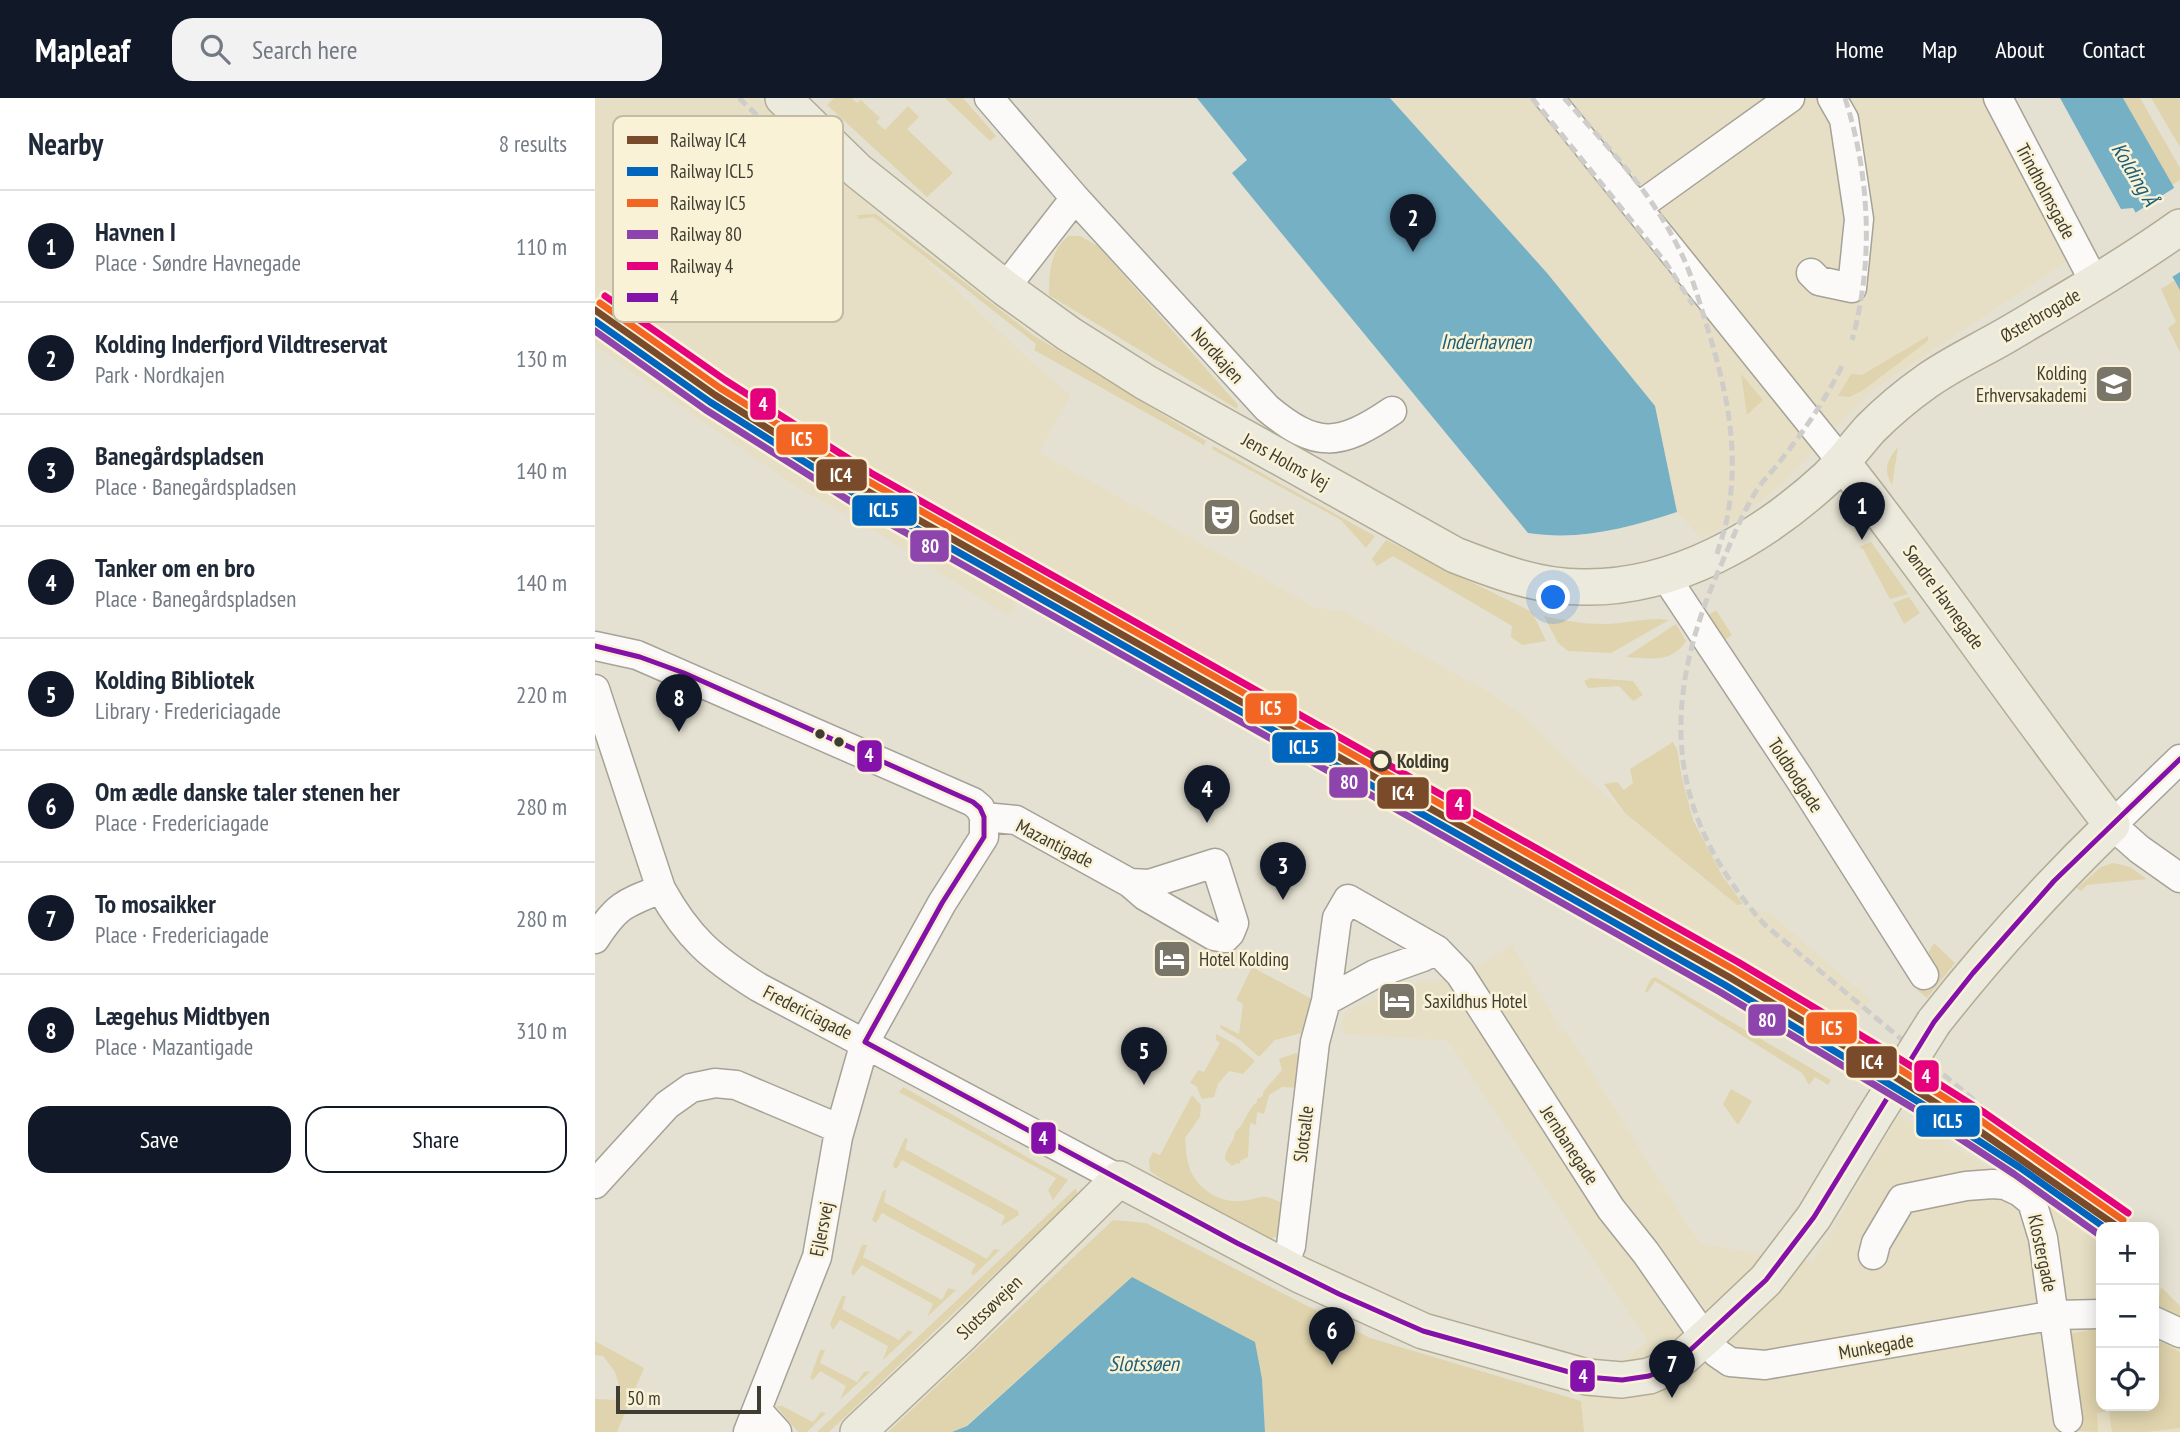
<!DOCTYPE html>
<html lang="en">
<head>
<meta charset="utf-8">
<style>
  :root { --surface:#fff; --page:#f2f2f3; --text:#1f2937; --muted:#747a83; --line:#e0e1e3; --accent:#111827 }
  body { margin:0; font-family:"PT Sans Narrow",sans-serif; background:var(--page); color:var(--text) }
  .controls { position:absolute; right:21px; bottom:21px; display:grid; overflow:hidden; border-radius:14px; box-shadow:0 4px 18px #0003 }
  .controls button { width:63px; height:63px; display:grid; place-items:center; padding:0; border:0; border-bottom:2px solid var(--line); background:var(--surface); color:var(--text); font:35px sans-serif }
  .scale { position:absolute; left:21px; bottom:18px; width:145px; box-sizing:border-box; padding-left:7px; border:4px solid #3f3c31; border-top:0; font-size:19px; line-height:24px; white-space:nowrap; color:#3f3c31; -webkit-text-stroke:5px #faf2d7; paint-order:stroke }
  .you { position:absolute; left:959px; top:500px; width:24px; height:24px; margin:-18px; border:5px solid #fff; border-radius:50%; background:#1a73e8; box-shadow:0 0 0 10px #1a73e833 }
  .badge { display:grid; place-items:center; width:46px; height:46px; border-radius:50%; background:var(--accent); color:#fff; font-size:23px; font-weight:700 }
  .pin { position:absolute; translate:-50% -58px; filter:drop-shadow(0 2px 4px #0008) }
  .pin::after { content:''; position:absolute; top:37px; width:24px; height:21px; background:inherit; clip-path:polygon(0 0,100% 0,50% 100%) }
  .list { margin:0; padding:0; list-style:none }
  h2 { display:flex; justify-content:space-between; align-items:center; height:91px; margin:0; padding:0 28px; font-size:30px }
  h2 small { font-size:23px; font-weight:400; color:var(--muted) }
  .list li { display:grid; grid-template-columns:46px 1fr auto; gap:21px; align-items:center; box-sizing:border-box; height:112px; padding:0 28px; border-top:2px solid var(--line) }
  .list b { display:block; font-size:26px; white-space:nowrap }
  .list p { margin:0; font-size:23px; white-space:nowrap; color:var(--muted) }
  .list em { font-size:23px; font-style:normal; color:var(--muted) }
  .actions { display:flex; gap:14px; padding:21px 28px }
  .actions a { flex:1; padding:16px 0; border:2px solid var(--accent); border-radius:21px; text-align:center; font-size:24px; color:var(--accent) }
  .actions .main { background:var(--accent); color:#fff }
  .icon { flex:none; width:38px; height:38px; fill:none; stroke:currentColor; stroke-width:2; stroke-linecap:round; stroke-linejoin:round }
  .map { position:relative; flex:none; width:1585px; height:1334px; overflow:hidden }
  header { display:flex; align-items:center; gap:42px; box-sizing:border-box; height:98px; padding:0 35px; background:var(--accent); color:#fff }
  header strong { font-size:33px }
  nav { display:flex; gap:38px; margin-inline-start:auto; font-size:24px }
  .search { width:490px; height:63px; background:var(--page); display:flex; align-items:center; gap:18px; box-sizing:border-box; padding:0 24px; border-radius:21px; color:var(--muted); font-size:26px }
  main { display:flex }
  aside { flex:1; background:var(--surface) }
  .map>svg:first-child { display:block }
  .built { fill:#e6dfc5 }
  .green { fill:#dfd4ad }
  .water { fill:#75b0c5 }
  .pier { fill:#e5e1d2 }
  .lines { fill:none; stroke-linecap:round; stroke-linejoin:round }
  .minor-casing { stroke:#a5a297; stroke-width:31 }
  .major-casing { stroke:#b2ac95; stroke-width:38 }
  .minor { stroke:#fbfaf8; stroke-width:28 }
  .major { stroke:#ece9dd; stroke-width:35 }
  .rail { stroke:#cecdc9; stroke-width:5; stroke-dasharray:10 5; stroke-linecap:butt }
  .major-bridge-casing { stroke:#b2ac95; stroke-width:38; stroke-linecap:butt }
  .major-bridge { stroke:#ece9dd; stroke-width:35 }
  .bus-1-casing { stroke:#faf2d7; stroke-width:10 }
  .bus-1 { stroke:#8311aa; stroke-width:5 }
  .rail-1-casing { stroke:#faf2d7; stroke-width:12 }
  .rail-2-casing { stroke:#faf2d7; stroke-width:12 }
  .rail-3-casing { stroke:#faf2d7; stroke-width:12 }
  .rail-4-casing { stroke:#faf2d7; stroke-width:12 }
  .rail-5-casing { stroke:#faf2d7; stroke-width:12 }
  .rail-1 { stroke:#7a4b2a; stroke-width:7 }
  .rail-2 { stroke:#0065bd; stroke-width:7 }
  .rail-3 { stroke:#f26522; stroke-width:7 }
  .rail-4 { stroke:#8e44ad; stroke-width:7 }
  .rail-5 { stroke:#e5007d; stroke-width:7 }
  .bus-dot { fill:#3f3c31; stroke:#faf2d7; stroke-width:2.5 }
  .stop-dot { fill:#faf2d7; stroke:#3f3c31; stroke-width:3.5 }
  .labels { text-anchor:middle; dominant-baseline:central; stroke-width:5; stroke-linejoin:round; paint-order:stroke }
  .street-label { font-size:19px; fill:#3f3c31; stroke:#faf2d7 }
  .poi-label { font-size:19px; fill:#3f3c31; stroke:#faf2d7; text-anchor:start }
  .stop-label { font-size:19px; font-weight:bold; fill:#3f3c31; stroke:#faf2d7; text-anchor:start }
  .water-label { font-size:21px; font-style:italic; fill:#1c5f79; stroke:#faf2d7 }
  .key { fill:#faf2d7; stroke:#c2bba5; stroke-width:2 }
  .key-label { font-size:19px; fill:#3f3c31 }
  .line-badge { stroke:#faf2d7; stroke-width:2.5 }
  .badge-label { font-size:19px; text-anchor:middle; font-weight:bold; fill:#fff }
</style>
</head>
<body>
<header>
<strong>Mapleaf</strong>
<div class="search"><svg class="icon" aria-label="search" viewBox="0 0 24 24"><circle cx="10" cy="10" r="6"/><path d="M15 15l6 6"/></svg>Search here</div>
<nav><a>Home</a><a>Map</a><a>About</a><a>Contact</a></nav>
</header>
<main>
<aside>
<h2>Nearby<small>8 results</small></h2>
<ul class="list">
<li><span class="badge">1</span><div><b>Havnen I</b><p>Place · Søndre Havnegade</p></div><em>110 m</em></li>
<li><span class="badge">2</span><div><b>Kolding Inderfjord Vildtreservat</b><p>Park · Nordkajen</p></div><em>130 m</em></li>
<li><span class="badge">3</span><div><b>Banegårdspladsen</b><p>Place · Banegårdspladsen</p></div><em>140 m</em></li>
<li><span class="badge">4</span><div><b>Tanker om en bro</b><p>Place · Banegårdspladsen</p></div><em>140 m</em></li>
<li><span class="badge">5</span><div><b>Kolding Bibliotek</b><p>Library · Fredericiagade</p></div><em>220 m</em></li>
<li><span class="badge">6</span><div><b>Om ædle danske taler stenen her</b><p>Place · Fredericiagade</p></div><em>280 m</em></li>
<li><span class="badge">7</span><div><b>To mosaikker</b><p>Place · Fredericiagade</p></div><em>280 m</em></li>
<li><span class="badge">8</span><div><b>Lægehus Midtbyen</b><p>Place · Mazantigade</p></div><em>310 m</em></li>
</ul>
<div class="actions"><a class="main">Save</a><a>Share</a></div>
</aside>
<div class="map">
<svg width="1585" height="1334" viewBox="0 0 1585 1334">
  <rect width="100%" height="100%" fill="#e5e1d2"/>
  <path class="built" d="M0,0H163L434,262L476,297L444,354L721,510L748,513L892,593L927,616L981,670L1030,715L1141,807L1175,815L1277,903L1222,943L1060,857L424,499L414,517L403,512L264,423L207,393L0,248Z
    M795,0H1396L1476,161L1276,293L1186,387L1141,422L1107,441L1082,414L952,175Z
    M917,846L965,931L972,934L1095,1131L1107,1146L1218,1164L1304,1017L1449,1102L1506,1144V1308H1559V1184L1585,1207V1334H989L986,1303L1052,1243L853,943L752,936L745,929L752,912L829,882L840,884L890,864Z"/>
  <path class="green" d="M239,0H257L262,5L266,2L285,20L281,24L290,32L313,8L324,19L312,31L358,75L332,99L232,7Z
    M350,0H368L401,38L395,43Z
    M1528,0H1545L1585,70V82L1577,87Z
    M1556,0H1585V49Z
    M281,116L438,237L611,343L609,347L439,252L441,246L279,119L264,121L262,117Z
    M474,138H485L503,148L643,307L642,311L454,197C454,175 455,152 474,138Z
    M1579,183L1585,192V254L1573,230L1581,224L1566,191Z
    M1333,238V243L1271,290L1255,299L1243,298L1256,276L1267,277Z
    M1146,276L1168,302L1152,317Z
    M618,348L780,438L771,450L746,422L617,351Z
    M1303,349L1297,387C1288,372 1292,362 1303,349Z
    M791,442L937,514L951,543L927,547L916,539L917,528L798,458L782,468L777,461Z
    M1276,444L1313,496L1295,501L1268,451L1264,449Z
    M1314,499L1325,515L1309,526L1298,505Z
    M1121,512L1137,537L1130,542L1116,526L1114,517Z
    M949,518C975,524 999,528 1025,525C1042,523 1057,519 1074,522L1016,555L973,553L963,545Z
    M1081,526L1091,543C1076,566 1055,560 1031,559Z
    M995,580L1038,583L1048,597L1038,603L1024,588L993,590L989,583Z
    M1078,644L1082,651L1087,680L1098,722L1128,779L1148,806L1142,807L1030,715L1009,686L1022,684L1029,692L1038,685L1035,671Z
    M1518,765L1535,769L1552,781L1492,787L1486,793L1482,790L1506,769Z
    M1339,845L1360,865L1332,900L1322,892L1334,876L1329,862Z
    M657,869L717,901L710,934L680,942L664,959L646,943L625,930L626,927L644,936L648,906L641,902Z
    M1060,879L1236,982L1233,987L1220,979L1214,987L1207,975L1060,883L1052,895L1050,893L1056,881Z
    M621,936L641,947L660,963L648,976L634,973L623,986L619,999L607,1001L601,988L595,985L603,972L609,974L625,945L621,942Z
    M701,955L709,959L705,990L687,989L674,997L669,1016L662,1014L661,1027L655,1025L653,1059L645,1063V1066L642,1065L637,1068L630,1061C630,1050 640,1044 640,1034C650,1026 652,1011 662,1004V1001L668,998V994L687,972L684,961Z
    M308,989L473,1082L458,1102L453,1092L461,1080L304,994Z
    M1136,991L1157,1003L1143,1027L1128,1006Z
    M597,997L606,1007L605,1019L590,1040C591,1049 591,1059 594,1068C600,1089 623,1105 645,1103C667,1102 662,1093 687,1105L682,1138L676,1141L585,1094L555,1073L554,1062L558,1054L565,1057Z
    M310,1040L313,1041L310,1051L423,1113L424,1117L406,1128L410,1118L307,1062L302,1070H299L298,1066Z
    M481,1090L482,1096L474,1105L234,1334H222Z
    M291,1092L289,1104L392,1161L399,1151L405,1152L378,1178L376,1175L381,1166L287,1115L281,1125L277,1122L288,1093Z
    M518,1122L551,1125L775,1240L986,1303L989,1334H670L667,1281L537,1179L371,1328L357,1334H293Z
    M267,1147H272L268,1159L347,1202L353,1190L361,1192L332,1219L338,1206L267,1167L258,1178L256,1174Z
    M1566,1189L1585,1208V1218L1559,1208V1203L1563,1204Z
    M247,1198H251L247,1211L304,1242L313,1232L318,1234L288,1262L293,1248L245,1222L238,1232L235,1226Z
    M1495,1232H1506V1308H1559V1240L1585,1254V1330L1552,1334H1517L1514,1313L1502,1315L1503,1334L1484,1333L1485,1311L1475,1236Z
    M0,1243L49,1270L22,1334H0V1301L21,1302L26,1294L20,1274L8,1258L0,1257Z
    M225,1252H230L225,1265L262,1284L269,1274L276,1273L245,1302L251,1288L225,1273L218,1282L215,1280Z
    M181,1308H187L218,1324L226,1314L231,1315L212,1334H203Z"/>
  <path class="water" d="M602,0H795L952,175L1060,308L1082,414C1032,430 986,443 933,435L637,75L652,62Z
    M1465,0H1528L1585,100V192L1538,110L1526,111Z
    M537,1179L660,1244L667,1281L670,1334H357L372,1328Z"/>
  <path class="pier" d="M1582,88L1585,93V174L1574,181L1537,117Z"/>
  <g class="lines">
    <g class="minor-casing">
      <path id="minor" d="M394,0L480,100L672,310C721,351 744,349 797,313
        M954,0L1247,364
        M1403,0L1500,185
        M1043,109L1195,0
        M1216,175L1224,183L1257,190L1264,121L1249,21L1237,0
        M410,190L480,100
        M1070,478L1204,680L1329,877
        M0,548L42,557L378,704L385,710L389,719V739L347,805L270,944L243,1039L222,1159L153,1334
        M0,591L66,791C93,840 117,860 163,889L524,1081
        M1585,661L1517,727L1544,751L1585,780
        M389,719L421,722L535,785L550,798L619,838L630,840L635,835L639,825L620,765L554,786L535,785
        M0,841C22,807 30,805 66,791
        M731,903L780,876L828,859L842,852
        M0,1086L72,1007L96,990L120,985L141,987L245,1031
        M1278,1157L1281,1145L1307,1101L1371,1088L1398,1086L1410,1087L1425,1094L1437,1104L1448,1140L1473,1321
        M688,1169L696,1148L720,944L731,903L742,820L753,801L842,852L865,876L1016,1111L1051,1155L1110,1240L1122,1255L1135,1264L1170,1267L1460,1217L1506,1216
        M1559,1223L1585,1235
        M162,1312L182,1334"/>
    </g>
    <g class="major-casing">
      <path id="major" d="M188,0L263,73L410,190L474,236L550,284L860,457C901,473 943,489 987,489C1080,491 1167,440 1233,379C1248,364 1261,347 1275,331C1292,314 1312,297 1332,283C1356,266 1384,253 1410,238C1469,203 1529,169 1585,129
        M1247,364C1340,482 1425,608 1517,727C1453,789 1394,854 1339,924
        M263,1334L365,1238L524,1081L705,1177L828,1233L992,1279L1027,1282L1054,1278L1078,1268L1110,1240L1171,1182L1219,1119L1278,1021"/>
    </g>
    <use href="#minor" class="minor"/>
    <use href="#major" class="major"/>
    <path class="rail" d="M144,0L194,48
      M937,0L1071,165L1098,207
      M969,0C1010,46 1054,91 1082,147C1095,171 1102,196 1110,222C1130,286 1145,347 1133,415C1131,429 1126,442 1122,456
      M1250,0C1275,78 1279,164 1257,242
      M1247,268C1230,302 1210,332 1186,362C1178,373 1167,383 1160,395C1146,418 1137,442 1126,467C1066,602 1068,712 1169,826L1392,1013L1431,1043"/>
    <g class="major-bridge-casing">
      <path id="major-bridge" d="M1278,1021L1339,924"/>
    </g>
    <use href="#major-bridge" class="major-bridge"/>
    <g class="bus-1-casing">
      <path id="bus-1" d="M0,548L45,559L89,575L378,704L385,710L389,719V739L347,805L270,944L642,1145L744,1196L828,1233L992,1279L1027,1282L1054,1278L1078,1268L1171,1182L1219,1119L1339,924L1378,875L1459,783L1585,661"/>
    </g>
    <use href="#bus-1" class="bus-1"/>
    <g class="rail-1-casing">
      <path id="rail-1" d="M0,212L120,297L267,390L1134,879L1283,968L1380,1030L1523,1129"/>
    </g>
    <g class="rail-2-casing">
      <path id="rail-2" d="M0,223L115,304L262,397L1130,887L1327,1006L1424,1069L1509,1129"/>
    </g>
    <g class="rail-3-casing">
      <path id="rail-3" d="M5,205L125,290L271,382L1138,871L1287,960L1385,1022L1528,1122"/>
    </g>
    <g class="rail-4-casing">
      <path id="rail-4" d="M0,233L111,312L258,405L1125,894L1323,1013L1419,1076L1506,1138"/>
    </g>
    <g class="rail-5-casing">
      <path id="rail-5" d="M10,198L130,282L276,375L1143,864L1292,953L1390,1015L1533,1115"/>
    </g>
    <use href="#rail-1" class="rail-1"/>
    <use href="#rail-2" class="rail-2"/>
    <use href="#rail-3" class="rail-3"/>
    <use href="#rail-4" class="rail-4"/>
    <use href="#rail-5" class="rail-5"/>
  </g>
  <defs>
    <g id="university-square" transform="scale(2.0125)"><rect x="-9" y="-9" width="18" height="18" rx="4" fill="#797669" stroke="#faf2d7"/><path d="M0-5L7-2L0 1L-7-2ZM-4 1L0 2.5L4 1V4Q0 6-4 4Z" fill="#fff"/></g>
    <g id="theatre-square" transform="scale(2.0125)"><rect x="-9" y="-9" width="18" height="18" rx="4" fill="#797669" stroke="#faf2d7"/><path d="M-5-5.5Q0-4 5-5.5V0Q5 5 0 6Q-5 5-5 0ZM-3.3-2.5H-1v1.5H-3.3ZM1-2.5H3.3v1.5H1ZM-2.8 1Q0 5.5 2.8 1Z" fill="#fff"/></g>
    <g id="hotel-square" transform="scale(2.0125)"><rect x="-9" y="-9" width="18" height="18" rx="4" fill="#797669" stroke="#faf2d7"/><path d="M-6-4.5h1.5V1H6V5H4.5V3h-9V5H-6ZM-4 0a1.8 1.8 0 1 1 3.6 0ZM.5 0V-2.5h3Q6-2.5 6 0Z" fill="#fff"/></g>
  </defs>
  <g fill-rule="evenodd">
    <use href="#university-square" x="1519" y="286"/>
    <use href="#theatre-square" x="627" y="419"/>
    <use href="#hotel-square" x="577" y="861"/>
    <use href="#hotel-square" x="802" y="903"/>
  </g>
  <g class="bus-dot">
    <circle cx="225" cy="636" r="6"/>
    <circle cx="244" cy="644" r="6"/>
  </g>
  <circle class="stop-dot" cx="786" cy="663" r="9"/>
  <g class="labels">
    <g class="street-label">
      <text transform="translate(1451 93) rotate(62)">Trindholmsgade</text>
      <text transform="translate(1445 217) rotate(-30)">Østerbrogade</text>
      <text transform="translate(623 257) rotate(48)">Nordkajen</text>
      <text transform="translate(691 363) rotate(29)">Jens Holms Vej</text>
      <text transform="translate(1349 499) rotate(54)">Søndre Havnegade</text>
      <text transform="translate(1201 677) rotate(57)">Toldbodgade</text>
      <text transform="translate(460 745) rotate(27)">Mazantigade</text>
      <text transform="translate(213 914) rotate(27)">Fredericiagade</text>
      <text transform="translate(708 1036) rotate(-83)">Slotsalle</text>
      <text transform="translate(975 1047) rotate(57)">Jernbanegade</text>
      <text transform="translate(226 1131) rotate(-79)">Ejlersvej</text>
      <text transform="translate(1448 1155) rotate(78)">Klostergade</text>
      <text transform="translate(394 1209) rotate(-44)">Slotssøvejen</text>
      <text transform="translate(1281 1248) rotate(-10)">Munkegade</text>
    </g>
    <g class="poi-label">
      <text x="1492" y="275" text-anchor="end">Kolding<tspan x="1492" dy="22">Erhvervsakademi</tspan></text>
      <text x="654" y="419">Godset</text>
      <text x="604" y="861">Hotel Kolding</text>
      <text x="829" y="903">Saxildhus Hotel</text>
    </g>
    <g class="stop-label">
      <text x="802" y="663">Kolding</text>
    </g>
    <g class="water-label">
      <text transform="translate(1540 76) rotate(59)">Kolding Å</text>
      <text x="891" y="243">Inderhavnen</text>
      <text x="549" y="1265">Slotssøen</text>
    </g>
  </g>
  <rect x="18" y="18" width="230" height="206" rx="10" class="key"/>
  <rect x="32" y="38" width="31" height="8" fill="#7a4b2a"/>
  <rect x="32" y="69" width="31" height="9" fill="#0065bd"/>
  <rect x="32" y="101" width="31" height="8" fill="#f26522"/>
  <rect x="32" y="132" width="31" height="9" fill="#8e44ad"/>
  <rect x="32" y="164" width="31" height="8" fill="#e5007d"/>
  <rect x="32" y="195" width="31" height="9" fill="#8311aa"/>
  <g class="key-label">
    <text x="75" y="49">Railway IC4</text>
    <text x="75" y="80">Railway ICL5</text>
    <text x="75" y="112">Railway IC5</text>
    <text x="75" y="143">Railway 80</text>
    <text x="75" y="175">Railway 4</text>
    <text x="75" y="206">4</text>
  </g>
  <g class="line-badge">
    <rect x="154" y="289" width="28" height="34" rx="7" fill="#e5007d"/>
    <rect x="180" y="325" width="54" height="33" rx="7" fill="#f26522"/>
    <rect x="220" y="360" width="53" height="34" rx="7" fill="#7a4b2a"/>
    <rect x="256" y="396" width="67" height="33" rx="7" fill="#0065bd"/>
    <rect x="314" y="431" width="41" height="34" rx="7" fill="#8e44ad"/>
    <rect x="649" y="594" width="54" height="33" rx="7" fill="#f26522"/>
    <rect x="676" y="633" width="66" height="33" rx="7" fill="#0065bd"/>
    <rect x="261" y="641" width="27" height="34" rx="7" fill="#8311aa"/>
    <rect x="733" y="668" width="41" height="33" rx="7" fill="#8e44ad"/>
    <rect x="781" y="678" width="54" height="34" rx="7" fill="#7a4b2a"/>
    <rect x="850" y="690" width="27" height="33" rx="7" fill="#e5007d"/>
    <rect x="1152" y="905" width="40" height="34" rx="7" fill="#8e44ad"/>
    <rect x="1210" y="913" width="53" height="34" rx="7" fill="#f26522"/>
    <rect x="1250" y="947" width="53" height="34" rx="7" fill="#7a4b2a"/>
    <rect x="1318" y="961" width="27" height="34" rx="7" fill="#e5007d"/>
    <rect x="1320" y="1006" width="66" height="34" rx="7" fill="#0065bd"/>
    <rect x="435" y="1023" width="27" height="34" rx="7" fill="#8311aa"/>
    <rect x="974" y="1261" width="27" height="34" rx="7" fill="#8311aa"/>
  </g>
  <g class="badge-label">
    <text x="168" y="313">4</text>
    <text x="207" y="348">IC5</text>
    <text x="246" y="384">IC4</text>
    <text x="289" y="419">ICL5</text>
    <text x="335" y="455">80</text>
    <text x="676" y="617">IC5</text>
    <text x="709" y="656">ICL5</text>
    <text x="274" y="664">4</text>
    <text x="754" y="691">80</text>
    <text x="808" y="702">IC4</text>
    <text x="864" y="713">4</text>
    <text x="1172" y="929">80</text>
    <text x="1237" y="937">IC5</text>
    <text x="1277" y="971">IC4</text>
    <text x="1331" y="985">4</text>
    <text x="1353" y="1030">ICL5</text>
    <text x="448" y="1047">4</text>
    <text x="988" y="1285">4</text>
  </g>
</svg>
<div class="controls">
<button>+</button>
<button>−</button>
<button><svg class="icon" aria-label="locate" viewBox="0 0 24 24"><circle cx="12" cy="12" r="6"/><path d="M12 2v4M12 18v4M2 12h4M18 12h4"/></svg></button>
</div>
<div class="scale">50 m</div>
<div class="you"></div>
<div class="pin badge" style="left:1267px;top:442px">1</div>
<div class="pin badge" style="left:818px;top:154px">2</div>
<div class="pin badge" style="left:688px;top:802px">3</div>
<div class="pin badge" style="left:612px;top:725px">4</div>
<div class="pin badge" style="left:549px;top:987px">5</div>
<div class="pin badge" style="left:737px;top:1267px">6</div>
<div class="pin badge" style="left:1077px;top:1300px">7</div>
<div class="pin badge" style="left:84px;top:634px">8</div>
</div>
</main>
</body>
</html>
